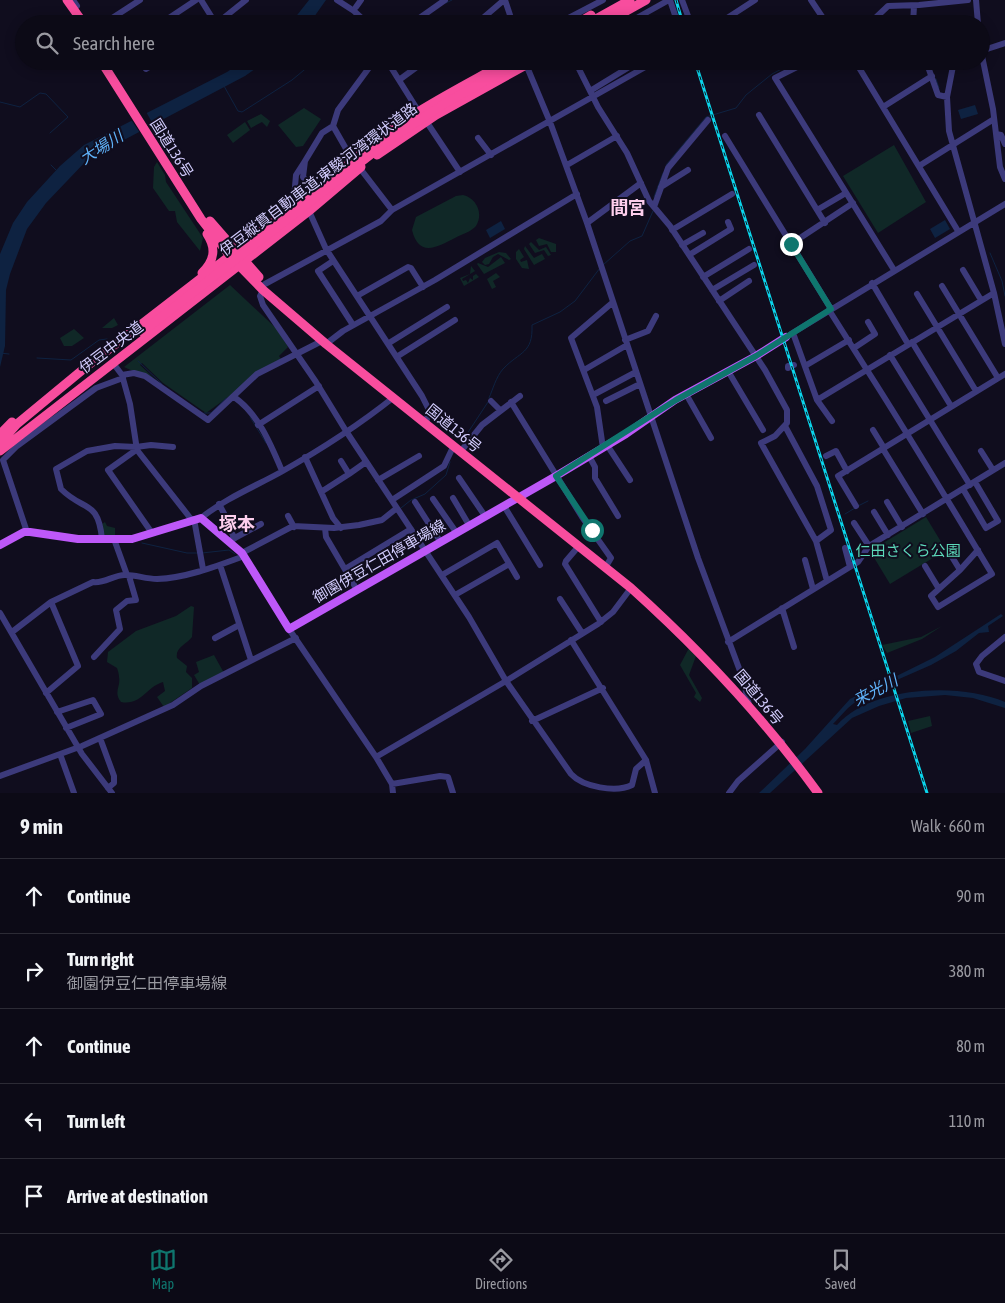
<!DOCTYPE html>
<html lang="en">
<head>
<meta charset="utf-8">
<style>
  :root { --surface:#0c0a16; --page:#15131f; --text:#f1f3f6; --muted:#9a9aa1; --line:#2c2b35; --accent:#0f766e }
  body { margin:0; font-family:"Asap Condensed","Noto Sans JP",sans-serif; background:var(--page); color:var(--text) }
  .stop { position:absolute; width:15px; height:15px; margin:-11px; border:4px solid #0f766e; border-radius:50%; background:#fff }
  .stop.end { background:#0f766e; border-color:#fff; box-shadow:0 1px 5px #0008 }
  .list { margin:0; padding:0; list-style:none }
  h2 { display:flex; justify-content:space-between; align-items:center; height:65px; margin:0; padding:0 20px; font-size:21px }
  h2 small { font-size:16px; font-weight:400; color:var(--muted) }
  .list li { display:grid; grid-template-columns:32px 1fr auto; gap:15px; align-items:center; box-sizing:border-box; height:75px; padding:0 20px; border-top:1px solid var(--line) }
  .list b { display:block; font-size:19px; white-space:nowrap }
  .list p { margin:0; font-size:16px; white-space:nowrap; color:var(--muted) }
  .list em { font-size:16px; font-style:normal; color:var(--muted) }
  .icon { flex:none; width:28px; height:28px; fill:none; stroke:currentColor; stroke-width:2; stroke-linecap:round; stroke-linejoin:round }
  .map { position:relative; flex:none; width:1005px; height:793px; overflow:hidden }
  .search { position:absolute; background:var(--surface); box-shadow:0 2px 12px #0003; left:15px; right:15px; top:15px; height:55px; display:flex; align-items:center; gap:12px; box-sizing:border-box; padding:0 18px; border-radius:28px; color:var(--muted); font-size:19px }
  .sheet { height:440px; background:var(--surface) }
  nav { display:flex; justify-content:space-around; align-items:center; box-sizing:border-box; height:70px; border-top:1px solid var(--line); background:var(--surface); font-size:14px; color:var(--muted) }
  nav a { display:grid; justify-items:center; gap:2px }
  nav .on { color:var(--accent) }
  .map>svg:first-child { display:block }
  .green { fill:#102827 }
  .water { fill:#0e2241 }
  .pier { fill:#100d1e }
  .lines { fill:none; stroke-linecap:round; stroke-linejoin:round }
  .stream { stroke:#0e2241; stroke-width:1 }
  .minor { stroke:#3c3a7b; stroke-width:6 }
  .major { stroke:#bd58f8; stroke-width:8 }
  .highway { stroke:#f84d9e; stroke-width:9 }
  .rail-casing { stroke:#0ad5eb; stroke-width:3 }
  .rail { stroke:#100d1e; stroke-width:1; stroke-dasharray:4; stroke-linecap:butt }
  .highway-bridge { stroke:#f84d9e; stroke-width:9 }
  .route { stroke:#0f766e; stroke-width:6 }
  .labels { text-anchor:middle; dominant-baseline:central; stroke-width:4; stroke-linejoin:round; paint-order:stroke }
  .street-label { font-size:15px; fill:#d2ccfd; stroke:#100d1e }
  .park-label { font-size:15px; fill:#5cd9ba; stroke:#100d1e }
  .water-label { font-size:16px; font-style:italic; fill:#5fb1f8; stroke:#100d1e }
  .quarter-label { font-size:18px; font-weight:bold; fill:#fdceec; stroke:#100d1e }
</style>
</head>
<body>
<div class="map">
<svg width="1005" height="793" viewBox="0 0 1005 793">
  <rect width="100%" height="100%" fill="#100d1e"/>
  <path class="green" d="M304,108L321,119L303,146L296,147L278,125Z
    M261,114L270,121L267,127L262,122L251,128L247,121Z
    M245,122L250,130L233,143L227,135Z
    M894,145L926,202L878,233L843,176Z
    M157,162L165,175L166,182L203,238L200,251L177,222L175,211H169L153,188L154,167Z
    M463,195C476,198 484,213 476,226C471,232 462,234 455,238C437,247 419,258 412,230L416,217L456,196Z
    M539,238L556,244V252H551L547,244L539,246L536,240Z
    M531,242L539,250L546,247L551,255L548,256L544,250L535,253L529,244Z
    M525,246L534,258L542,254L545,259L534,265L524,249Z
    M519,249L524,257L520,260L521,262L527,260L529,269L522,268L516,259V252Z
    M499,252L506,253L511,259L509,260L498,254L493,257L489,264L485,265L482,262L485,258Z
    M501,257L505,263L484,274L477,264L478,263L488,267Z
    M471,266L475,271L462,279L463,281L466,280L468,283L470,278L473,280V276L476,274L479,277L464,286L460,278L470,274Z
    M496,273L500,277L493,281L496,287L492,289L487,279Z
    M230,285L278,330L288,347L279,356L281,359L206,413L163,383L142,363L140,365L159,383L124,367Z
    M114,318L118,325L112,328H102Z
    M74,329L84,338L72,346H64L60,338Z
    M926,517L946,550L890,584L870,551Z
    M105,522L107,526L115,528V535L104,536L102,524Z
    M191,606L194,607L192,637C186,645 175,647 177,658L187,666L186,672L192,678V688L164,707L157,697L165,691L163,682C146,687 141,706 121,702C113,692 121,687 119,677C119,674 118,671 117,668L107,662L108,652L136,631L176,616Z
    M942,626L922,639L887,653L882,645L921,637Z
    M689,648L696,656L689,675L702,698L700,702L694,697L696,693L680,665Z
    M214,655L224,673L200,685L194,675L199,672L196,662Z
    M930,716L932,726L911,733L908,721Z"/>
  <path class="water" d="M309,0H326L309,24H290Z
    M243,61H266L245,76L88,159L46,203L27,229L10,274L6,290L5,346L0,367V254L13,223L27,202L60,166L84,145L227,72Z
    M975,105L978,114L961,119L958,110Z
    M945,220L950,229L935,238L930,229Z
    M501,221L505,229L490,238L486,230Z
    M1001,614L1003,616L988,626L989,632L979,633L956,651L931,665L865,694L848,708L833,724L837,725C871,686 959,682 1005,702V708L973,698L945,695L906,698L879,706L852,718L770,793H759L805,749L850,699L935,657Z"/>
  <path class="pier" d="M145,110L154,126L140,133L130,118Z"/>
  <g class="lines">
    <path class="stream" d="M446,3L452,0
      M336,61L338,63L340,61
      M349,61L361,65L365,61
      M929,61L933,69
      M936,79L939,88
      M224,86L238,111L242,112L292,80L315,61
      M0,102L20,107L40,93L46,94L68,117L50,133
      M51,165L56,170
      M666,165L706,117L736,108L746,95L772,74L797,61
      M654,197L663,173
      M990,253L1002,281L1005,296
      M603,265L630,241L642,236L653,211
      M0,353L9,354
      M37,358L71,360L99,340L107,339
      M138,361L162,384
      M489,398C493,389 496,377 503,369C520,351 533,354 532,325L560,312L575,301L600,268
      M204,413H211L226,398
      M250,417L266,443
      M463,440L488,402
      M858,506L868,501
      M401,508L411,500L425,494L446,475L450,462
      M845,514L855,508
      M142,543L187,553H198
      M202,553L229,550L235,554"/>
    <path class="minor" d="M73,0L77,6
      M201,0L216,24
      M337,0L354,11L368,24
      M505,0L513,24
      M670,0L678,24
      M682,0L691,24
      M811,0L827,24
      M976,0L978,24
      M356,7L361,0
      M651,22L653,24
      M103,24L140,0
      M160,24L196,0
      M216,24L246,0
      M411,24L445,0
      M476,24L504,0
      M561,24V22L603,0
      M626,24L669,0
      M718,24L755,0
      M869,24L888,6L919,5L968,0
      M913,24L914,6
      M981,51L993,109L1000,167L1005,179
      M981,51L1005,43
      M139,61L146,69L159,61
      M387,61L419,112
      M575,61L598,107L627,153L649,201L670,226L765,370L787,410V423L775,436L761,443L816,541
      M809,61L775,78L894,270
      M855,61L958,231
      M926,61L938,95L947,97
      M954,61L947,97L949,131L994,293L1005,344
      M525,62L550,122L587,223L698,558L743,679L749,705
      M399,80L425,61
      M590,91L639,61
      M883,107L932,76
      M759,115L825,223
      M426,121L460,172
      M333,126L349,154L392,210
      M996,134L1001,135L1005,144
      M725,136L831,309
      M478,138L491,155
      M305,161L322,133L333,126L338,110L374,61
      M567,165L617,136
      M919,166L994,119
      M661,187L688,170
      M654,207L668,168L708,120
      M285,210L294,198L296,175L305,161L303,177L314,190
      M817,210L846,193
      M309,211L326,249L422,396L429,410L426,423
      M587,223L641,183
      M672,230L732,194
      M791,244L853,203
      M682,245L703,233
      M689,255L731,229L728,222
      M333,261L318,271L353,325
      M963,270L981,300
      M703,277L749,249
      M872,283L908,344
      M265,284L381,221L392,210L656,61
      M942,286L998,378
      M263,290L260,296L263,305L316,382L346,431L469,617L506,681L571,774C583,787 616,793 632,785L636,769L646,760
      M712,290L754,265
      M917,294L976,391
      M357,296L408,267L411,268L423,287
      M719,301L749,281
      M829,310L867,370
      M793,333L817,400L994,293
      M791,334L1005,204
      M625,340L648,331L656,316
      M912,342L951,406
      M389,343L447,307
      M326,344L343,331L435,280L577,194
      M854,348L875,334L868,322
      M890,355L970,485
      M398,356L455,320
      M113,363L122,375L130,404L137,450L191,519
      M805,366L849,340
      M788,368V366L794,365
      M584,370L627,345
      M867,370C910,437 951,506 992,574L938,607L931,596L960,570L978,550
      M728,371L763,430
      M122,375L134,373L145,376L208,420L257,374L322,341
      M686,394L711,438
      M593,395L636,372
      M234,397C258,413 271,445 282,471
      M817,400L832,421
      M491,401L500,410
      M606,401L640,384
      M511,402L582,517L611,558L605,568
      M258,425L319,386
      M785,426L817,486L831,530L816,541L827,581
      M873,430L884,448
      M607,445L630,480
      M603,448L597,407L571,338L612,303
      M883,449L923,514
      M136,450L108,470L152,533
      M461,451L482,425L520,396
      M981,451L993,470
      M589,456L595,467V478L618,516
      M826,456L836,451L847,471
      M305,457L333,518L341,528
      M341,461L349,474L366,462
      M459,478L485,516
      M378,480L419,456
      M963,489L986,528L998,521L975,482
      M321,492L349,474
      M453,498L469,525
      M433,499L456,532
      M392,500L444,466L454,445
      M415,502L440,541
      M887,502L902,527
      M219,504L229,523L234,539
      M504,506L540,565
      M856,506L838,476L1005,374
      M874,512L888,535
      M288,516L294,527
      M201,518C226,498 254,487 281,472C320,450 359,425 394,397
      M194,519L203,569
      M854,523L869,546
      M325,528L326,537L357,590
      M27,532L3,460L17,446L96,388L123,378
      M102,539C98,499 84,512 61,489L56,469L87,451L115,446L136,447L151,445L173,447
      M114,539L127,575
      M231,540L261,524
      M578,547L566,561L565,564L601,622
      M845,548L850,567
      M949,552L960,570
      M242,553L293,526L334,528L359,525L382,520L397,508
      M805,560L813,589
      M220,565L251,660
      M925,566L939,589
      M345,569L411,529
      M442,575L497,543L517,577
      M455,595L509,564
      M560,599L582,633
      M782,608L794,647
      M0,613L82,754L112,793
      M289,629L376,757L392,784L393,793
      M12,632L51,602L93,582C104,584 115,574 126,575C136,575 146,579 157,579C186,578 217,566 244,556
      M1005,637L982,656L976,664L979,672L1005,681
      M215,638L239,625
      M571,640L646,760L655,793
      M728,642L858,562L869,546L1005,463
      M94,657L120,629L116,610L127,601L136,600L129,576
      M46,693L78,666L51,602
      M57,712L93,700L101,714L66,728
      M532,721L603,688
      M100,738L114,776V783L108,788
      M60,754L74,793
      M376,757L506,681L598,624L613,612L631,588
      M0,776L82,746L173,705L201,686L296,638
      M392,784L440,776L448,777L453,793
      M729,793L738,781L782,742"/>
    <path class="major" d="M0,545L24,532H30L78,539H132L201,518L242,553L289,629L556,476L626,434L675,400L756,356L786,337"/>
    <path class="highway" d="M67,0L84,24
      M576,24L591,15
      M587,24L630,0
      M603,24L646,0
      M101,61L201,219L230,256L263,290L326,344L631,588C700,650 763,717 818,793
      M377,155L436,115L533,61
      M210,221L259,277
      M202,273C214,261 217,249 207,234
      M0,434L12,422
      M0,443L17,424L86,367L354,160C398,118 455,91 508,61
      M0,451L309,211L361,167"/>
    <g class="rail-casing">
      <path id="rail" d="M676,0L683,24
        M695,61L927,793"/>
    </g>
    <use href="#rail" class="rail"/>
    <path class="highway-bridge" d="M142,332L396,135L444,104L520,61"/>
  </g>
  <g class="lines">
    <path class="route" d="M592,530L556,476L676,400L756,356L831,309L791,244"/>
  </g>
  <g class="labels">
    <g class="street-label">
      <text transform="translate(172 148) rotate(58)">国道136号</text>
      <text transform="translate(318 179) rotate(-37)">伊豆縦貫自動車道;東駿河湾環状道路</text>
      <text transform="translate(111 347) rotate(-37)">伊豆中央道</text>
      <text transform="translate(454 428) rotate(39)">国道136号</text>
      <text transform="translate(379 561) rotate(-30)">御園伊豆仁田停車場線</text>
      <text transform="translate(759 697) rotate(50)">国道136号</text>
    </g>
    <g class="park-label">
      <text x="908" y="550">仁田さくら公園</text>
    </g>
    <g class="water-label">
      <text transform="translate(101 147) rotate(-33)">大場川</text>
      <text transform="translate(875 690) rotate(-28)">来光川</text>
    </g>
    <g class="quarter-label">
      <text x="628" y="207">間宮</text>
      <text x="237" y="523">塚本</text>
    </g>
  </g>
</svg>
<div class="stop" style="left:592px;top:530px"></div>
<div class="stop end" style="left:791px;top:244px"></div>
<div class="search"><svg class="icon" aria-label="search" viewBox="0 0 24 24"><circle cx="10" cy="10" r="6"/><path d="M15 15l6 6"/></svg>Search here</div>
</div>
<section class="sheet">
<h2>9 min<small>Walk · 660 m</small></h2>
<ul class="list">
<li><svg class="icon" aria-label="ahead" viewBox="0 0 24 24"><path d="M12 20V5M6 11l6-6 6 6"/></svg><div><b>Continue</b></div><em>90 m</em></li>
<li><svg class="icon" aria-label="right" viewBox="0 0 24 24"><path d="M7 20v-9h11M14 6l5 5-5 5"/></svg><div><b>Turn right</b><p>御園伊豆仁田停車場線</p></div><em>380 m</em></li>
<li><svg class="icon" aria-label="ahead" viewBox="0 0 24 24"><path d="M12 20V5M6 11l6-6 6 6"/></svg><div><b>Continue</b></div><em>80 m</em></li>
<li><svg class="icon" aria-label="left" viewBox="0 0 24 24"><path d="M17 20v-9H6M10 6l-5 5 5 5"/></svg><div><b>Turn left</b></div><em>110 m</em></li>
<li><svg class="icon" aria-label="arrive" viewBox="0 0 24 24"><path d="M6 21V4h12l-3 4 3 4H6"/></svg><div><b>Arrive at destination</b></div></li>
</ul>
</section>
<nav>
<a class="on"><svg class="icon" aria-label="map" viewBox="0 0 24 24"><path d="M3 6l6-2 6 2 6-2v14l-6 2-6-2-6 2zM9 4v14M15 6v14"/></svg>Map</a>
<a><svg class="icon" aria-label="directions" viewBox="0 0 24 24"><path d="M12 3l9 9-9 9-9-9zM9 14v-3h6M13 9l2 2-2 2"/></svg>Directions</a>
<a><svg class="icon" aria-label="saved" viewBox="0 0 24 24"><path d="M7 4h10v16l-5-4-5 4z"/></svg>Saved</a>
</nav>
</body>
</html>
